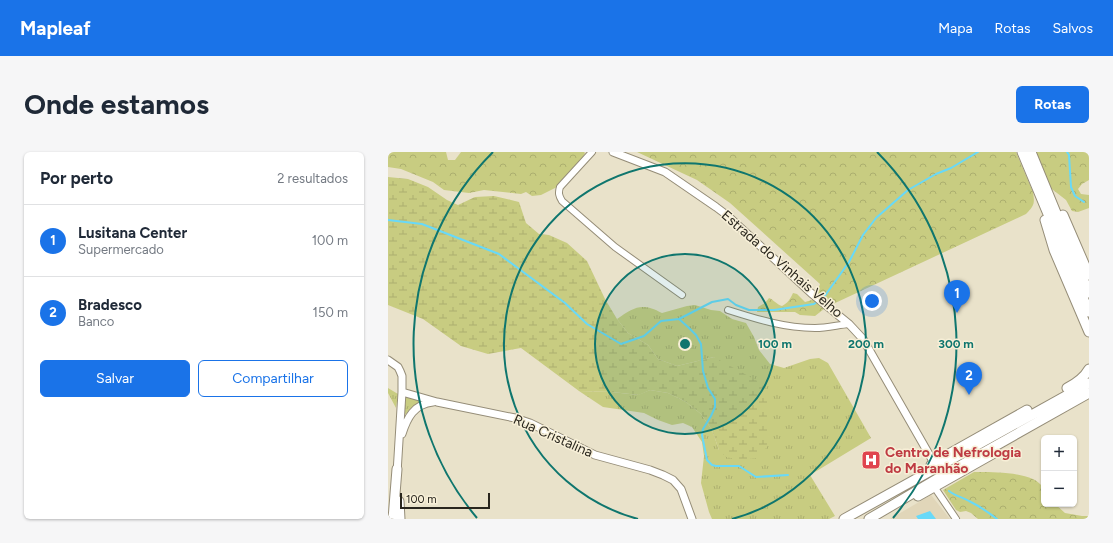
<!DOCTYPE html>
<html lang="pt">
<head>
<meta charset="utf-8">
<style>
  :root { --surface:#fff; --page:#f6f6f7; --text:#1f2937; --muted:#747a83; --line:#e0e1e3; --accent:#1a73e8 }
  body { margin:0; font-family:Figtree,sans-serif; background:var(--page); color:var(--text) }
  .controls { position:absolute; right:12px; bottom:12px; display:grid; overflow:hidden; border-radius:6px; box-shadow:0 1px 3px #0004 }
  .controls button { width:36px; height:36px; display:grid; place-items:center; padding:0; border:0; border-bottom:1px solid var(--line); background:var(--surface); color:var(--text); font:20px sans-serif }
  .scale { position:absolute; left:12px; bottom:10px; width:90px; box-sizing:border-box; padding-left:4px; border:2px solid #29261e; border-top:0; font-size:11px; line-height:14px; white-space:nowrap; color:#29261e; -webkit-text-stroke:3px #f7efd7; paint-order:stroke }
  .you { position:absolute; left:484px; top:149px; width:14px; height:14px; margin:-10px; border:3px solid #fff; border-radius:50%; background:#1a73e8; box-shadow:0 0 0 6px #1a73e833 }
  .badge { display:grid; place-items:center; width:26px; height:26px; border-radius:50%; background:var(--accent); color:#fff; font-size:13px; font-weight:700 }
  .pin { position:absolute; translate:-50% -33px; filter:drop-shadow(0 1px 2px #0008) }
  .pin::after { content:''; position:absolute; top:21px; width:14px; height:12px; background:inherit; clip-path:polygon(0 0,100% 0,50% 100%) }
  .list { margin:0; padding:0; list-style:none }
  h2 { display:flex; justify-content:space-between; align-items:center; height:52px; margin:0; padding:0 16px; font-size:17px }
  h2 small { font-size:13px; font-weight:400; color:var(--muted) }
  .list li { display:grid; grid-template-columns:26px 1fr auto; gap:12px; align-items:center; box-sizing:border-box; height:72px; padding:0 16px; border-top:1px solid var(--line) }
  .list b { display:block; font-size:15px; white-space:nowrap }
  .list p { margin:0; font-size:13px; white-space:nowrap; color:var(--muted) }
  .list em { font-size:13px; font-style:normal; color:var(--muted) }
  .actions { display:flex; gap:8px; padding:12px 16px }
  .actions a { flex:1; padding:9px 0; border:1px solid var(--accent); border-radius:6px; text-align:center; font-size:14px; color:var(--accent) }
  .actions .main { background:var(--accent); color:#fff }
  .map { position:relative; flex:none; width:701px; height:367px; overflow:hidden; border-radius:6px }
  header { display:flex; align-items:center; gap:24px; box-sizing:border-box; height:56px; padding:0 20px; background:var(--accent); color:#fff }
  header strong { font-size:19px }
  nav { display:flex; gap:22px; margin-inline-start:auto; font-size:14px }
  .intro { display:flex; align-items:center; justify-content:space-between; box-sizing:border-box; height:96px; padding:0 24px }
  h1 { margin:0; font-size:28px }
  .button { padding:10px 18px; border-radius:6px; background:var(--accent); color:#fff; font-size:14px; font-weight:700 }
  main { display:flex; gap:24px; padding:0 24px }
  aside { flex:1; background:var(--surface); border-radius:6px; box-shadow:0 1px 3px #0004 }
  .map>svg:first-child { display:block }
  .built { fill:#e1d6b9 }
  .grass { fill:url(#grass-tufts) }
  .forest { fill:url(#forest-crowns) }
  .wetland { fill:url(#wetland-marsh) }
  .water { fill:#68d9f8 }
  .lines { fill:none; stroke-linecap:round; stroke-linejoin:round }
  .stream { stroke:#68d9f8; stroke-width:2 }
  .minor-casing { stroke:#958d78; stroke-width:8 }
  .tertiary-casing { stroke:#958d78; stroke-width:9 }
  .primary-casing { stroke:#958d78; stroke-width:11 }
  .minor { stroke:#fff; stroke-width:6 }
  .tertiary { stroke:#fff; stroke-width:7 }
  .primary { stroke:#fff; stroke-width:9 }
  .ring { fill:none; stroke:#0f766e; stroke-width:2 }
  .labels { text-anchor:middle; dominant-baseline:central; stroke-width:3; stroke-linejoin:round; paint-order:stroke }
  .street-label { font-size:14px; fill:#29261e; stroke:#f7efd7 }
  .health-label { font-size:14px; font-weight:bold; fill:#be3a42; stroke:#f7efd7; text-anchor:start }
  .centre { fill:#0f766e; stroke:#f7efd7; stroke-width:2 }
  .ring-label { font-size:12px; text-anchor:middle; font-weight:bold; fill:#0f766e; stroke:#f7efd7; stroke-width:3; stroke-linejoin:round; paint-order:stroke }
</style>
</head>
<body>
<header>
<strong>Mapleaf</strong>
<nav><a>Mapa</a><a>Rotas</a><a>Salvos</a></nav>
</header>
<div class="intro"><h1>Onde estamos</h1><a class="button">Rotas</a></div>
<main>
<aside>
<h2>Por perto<small>2 resultados</small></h2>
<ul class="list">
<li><span class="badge">1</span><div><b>Lusitana Center</b><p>Supermercado</p></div><em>100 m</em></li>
<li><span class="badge">2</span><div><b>Bradesco</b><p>Banco</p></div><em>150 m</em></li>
</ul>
<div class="actions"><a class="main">Salvar</a><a>Compartilhar</a></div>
</aside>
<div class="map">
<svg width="701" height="367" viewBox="0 0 701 367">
  <defs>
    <pattern id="grass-tufts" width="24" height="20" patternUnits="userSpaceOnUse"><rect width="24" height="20" fill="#c8cc81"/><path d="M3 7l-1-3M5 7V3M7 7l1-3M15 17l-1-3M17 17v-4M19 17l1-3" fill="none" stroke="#acaf6f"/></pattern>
    <pattern id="forest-crowns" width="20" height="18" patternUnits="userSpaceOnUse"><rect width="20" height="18" fill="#c8cc81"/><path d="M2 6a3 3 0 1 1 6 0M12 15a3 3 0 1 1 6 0" fill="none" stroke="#acaf6f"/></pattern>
    <pattern id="wetland-marsh" width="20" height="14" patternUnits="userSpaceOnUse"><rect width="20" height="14" fill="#c8cc81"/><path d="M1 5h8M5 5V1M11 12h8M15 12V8" fill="none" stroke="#acaf6f"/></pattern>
  </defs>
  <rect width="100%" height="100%" fill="#e9e2ca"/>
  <path class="built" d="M543,343L562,367H502Z"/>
  <path class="grass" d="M307,153L323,158L332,159L344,167L358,171L366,185L371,198L382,212L396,216L422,207L431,206L440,211L483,286L422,323L447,364L441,367H324L321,360L313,331L316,304L314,290L304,275L295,271L284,273L270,268L256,261L215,255L191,239L224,240L250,243L262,238L280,241L298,250L313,262L324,278L331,298L381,284L380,269L326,205L289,214L270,207L260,193L240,181L229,167C246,155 254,150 274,161L299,154Z
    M0,236L10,242L8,256L0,241Z
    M17,244L31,248L32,249L22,257L16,264V245Z"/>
  <path class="forest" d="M1,0H58L60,8H67L73,0H196L197,1L193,8L174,28L169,35L153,43L144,44L138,40L133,42L96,38L81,41L56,38L45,30L13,17L0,15V1Z
    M249,0H628L645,40C647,52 646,54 638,62L445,152H440L436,157L427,164L412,163L407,160H369L370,155L377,151L381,146C386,148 388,152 394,154C400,151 402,147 405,141L409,142L417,150L427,147L432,132L342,51L309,28Z
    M646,0H701V28L694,32L690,37L693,42L701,43V56L690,60L684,59L678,48L660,34Z
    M586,320C602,320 647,319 655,336C657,341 656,347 656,352H667L677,361L694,364H701V367H590L583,361L578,359L572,360L568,358L555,338Z"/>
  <path class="wetland" d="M0,25L20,27L40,35L59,48L70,53L87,45L106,44L131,50L138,71L151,82L161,83L179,91L199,109L217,147L229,167L240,181L260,193L270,207L289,214L326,205L373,231L381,247V284L378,296L369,306L353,308L338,305L331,298L324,278L313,262L298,250L280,241L262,238L251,243L224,240L191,239L133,196L100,202L73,194L35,167L0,153Z"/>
  <path class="water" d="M542,359L548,367H530L528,364Z"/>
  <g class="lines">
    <path class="stream" d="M679,0L681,3L683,35L687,44L696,50
      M0,68L34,72L111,102L177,151L199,172L233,192L256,184L273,169L291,167L324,150L340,147L348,153L361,158H386L426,152L430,149
      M433,147L436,145L461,110L475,83L488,66L520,38L548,22L563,16L590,0
      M291,167L300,175L308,183L313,192L315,219L320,236L327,247V255L323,264L315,277L314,283L319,308L324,313L328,314H351L368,325L400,323
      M561,339C567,344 574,345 581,349C591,354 600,360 609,367"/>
    <g class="minor-casing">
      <path id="minor" d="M204,0L172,35C170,41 171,44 174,49L227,95L294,143
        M340,158C368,167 397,176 427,176C439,176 450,173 461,172
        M547,336L568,367"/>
    </g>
    <g class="tertiary-casing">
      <path id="tertiary" d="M225,0L277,20L328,55L340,64L423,141L461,172L475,187L546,311
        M0,208L10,215L12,219L14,224V240L9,321
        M14,240L49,250L127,266L142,271L207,303L262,318L275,323L285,328L293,337L304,367
        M14,282C19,266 26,252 45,250"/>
    </g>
    <g class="primary-casing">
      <path id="primary" d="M634,0L701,160
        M643,0L701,141
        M675,63L701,123
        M657,68L666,98L701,180
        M679,236C687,232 696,226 701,217
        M543,313L559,303L639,258
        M530,344L608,300
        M11,349L12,367
        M5,367L9,317
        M456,367L701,231
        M481,367L561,320L701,241"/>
    </g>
    <use href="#minor" class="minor"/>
    <use href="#tertiary" class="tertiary"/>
    <use href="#primary" class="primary"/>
  </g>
  <circle cx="297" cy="192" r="90" fill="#0f766e" fill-opacity=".12"/>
  <g class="ring">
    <circle cx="297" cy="192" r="90"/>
    <path d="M250 367A181 181 0 1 1 344 367"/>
    <path d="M89 366A271 271 0 0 1 105 0M489 0A271 271 0 0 1 505 366"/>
  </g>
  <defs>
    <g id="hospital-square" transform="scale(1)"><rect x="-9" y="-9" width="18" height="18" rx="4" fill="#e0444e" stroke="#f7efd7"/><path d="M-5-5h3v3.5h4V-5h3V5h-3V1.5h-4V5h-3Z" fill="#fff"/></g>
  </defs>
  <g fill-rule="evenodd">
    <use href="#hospital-square" x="483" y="308"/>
  </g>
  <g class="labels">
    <g class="street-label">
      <text transform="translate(394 112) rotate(41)">Estrada do Vinhais Velho</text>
      <text transform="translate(165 284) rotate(24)">Rua Cristalina</text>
    </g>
    <g class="health-label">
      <text x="497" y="300">Centro de Nefrologia<tspan x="497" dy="16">do Maranhão</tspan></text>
    </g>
  </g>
  <circle cx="297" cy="192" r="6" class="centre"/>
  <g class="ring-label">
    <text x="387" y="196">100 m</text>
    <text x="478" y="196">200 m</text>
    <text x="568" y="196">300 m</text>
  </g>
</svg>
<div class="controls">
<button>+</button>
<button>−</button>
</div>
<div class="scale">100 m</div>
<div class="you"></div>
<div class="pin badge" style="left:569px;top:161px">1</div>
<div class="pin badge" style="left:581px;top:243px">2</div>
</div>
</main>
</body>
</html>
